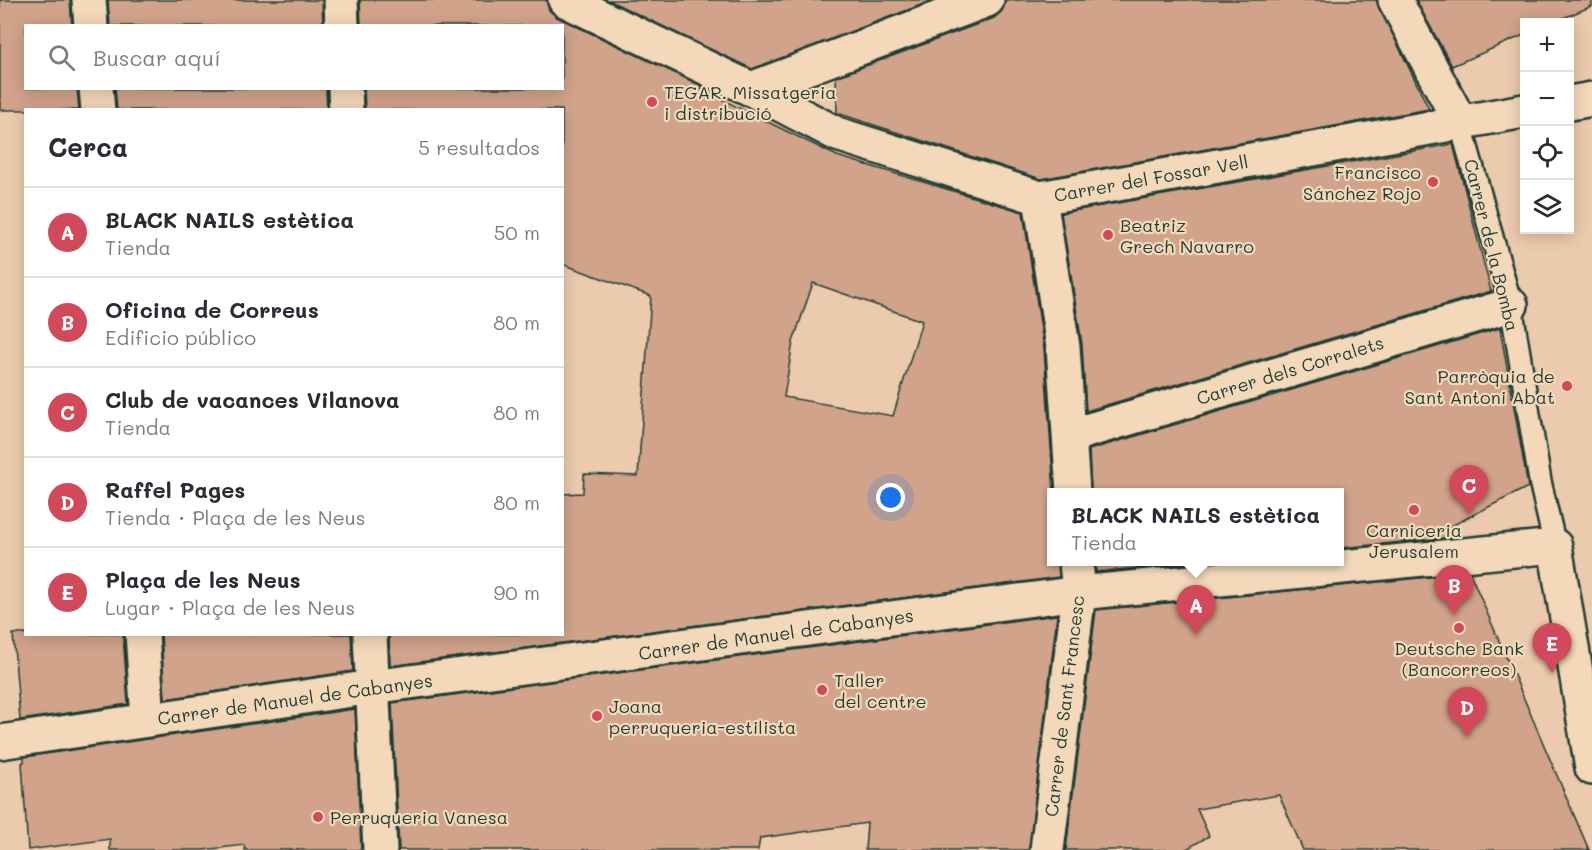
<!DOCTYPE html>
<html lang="es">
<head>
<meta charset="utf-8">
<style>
  :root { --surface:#fff; --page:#f2f2f3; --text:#2b2b33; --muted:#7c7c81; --line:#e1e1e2; --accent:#d1495b }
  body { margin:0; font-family:Mali,sans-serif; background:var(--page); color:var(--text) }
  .controls { position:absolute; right:18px; top:18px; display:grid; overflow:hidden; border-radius:0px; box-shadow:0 3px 15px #0003 }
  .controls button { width:54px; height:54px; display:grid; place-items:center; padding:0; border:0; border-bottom:2px solid var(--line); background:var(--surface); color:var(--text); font:30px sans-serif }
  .you { position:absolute; left:891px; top:498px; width:21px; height:21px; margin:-15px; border:4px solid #fff; border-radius:50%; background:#1a73e8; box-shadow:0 0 0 9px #1a73e833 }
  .badge { display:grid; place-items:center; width:39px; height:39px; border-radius:50%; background:var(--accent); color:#fff; font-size:20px; font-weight:700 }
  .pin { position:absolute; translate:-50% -50px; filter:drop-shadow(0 2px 3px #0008) }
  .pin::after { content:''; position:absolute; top:32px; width:21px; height:18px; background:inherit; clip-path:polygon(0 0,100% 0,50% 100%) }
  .popup { position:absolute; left:1047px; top:488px; width:297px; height:78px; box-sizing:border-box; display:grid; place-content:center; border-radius:0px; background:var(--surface); filter:drop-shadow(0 2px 4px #0005); font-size:20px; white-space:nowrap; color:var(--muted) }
  .popup b { font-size:22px; color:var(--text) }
  .popup::after { content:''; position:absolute; left:50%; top:100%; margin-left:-12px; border:12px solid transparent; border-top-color:var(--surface) }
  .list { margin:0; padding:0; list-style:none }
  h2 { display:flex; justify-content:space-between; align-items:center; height:78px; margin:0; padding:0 24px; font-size:26px }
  h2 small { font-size:20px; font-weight:400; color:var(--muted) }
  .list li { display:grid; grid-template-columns:39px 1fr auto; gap:18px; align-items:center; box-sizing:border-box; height:90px; padding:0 24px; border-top:2px solid var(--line) }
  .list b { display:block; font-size:22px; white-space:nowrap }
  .list p { margin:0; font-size:20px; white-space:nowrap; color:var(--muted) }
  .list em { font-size:20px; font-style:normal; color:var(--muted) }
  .icon { flex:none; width:33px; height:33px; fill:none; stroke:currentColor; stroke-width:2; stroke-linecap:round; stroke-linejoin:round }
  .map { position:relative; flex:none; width:1592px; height:850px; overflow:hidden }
  .search { position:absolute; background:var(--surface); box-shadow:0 3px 15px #0003; left:24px; top:24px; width:540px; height:66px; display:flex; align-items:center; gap:15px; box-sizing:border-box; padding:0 21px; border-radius:0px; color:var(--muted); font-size:22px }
  .panel { position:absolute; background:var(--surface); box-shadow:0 3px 15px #0003; left:24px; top:108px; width:540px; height:528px; border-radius:0px }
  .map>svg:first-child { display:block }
  .building { fill:#d1a38a; stroke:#1f3d34; stroke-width:1.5; fill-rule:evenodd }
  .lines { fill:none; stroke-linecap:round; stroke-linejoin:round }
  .service-casing { stroke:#1f3d34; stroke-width:26 }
  .minor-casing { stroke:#1f3d34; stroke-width:38 }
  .service { stroke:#f3d8ba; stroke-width:21 }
  .minor { stroke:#f3d8ba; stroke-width:33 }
  .poi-dot { fill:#d1495b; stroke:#f3d8ba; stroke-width:2 }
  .labels { text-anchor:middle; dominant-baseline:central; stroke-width:4.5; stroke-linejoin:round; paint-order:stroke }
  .poi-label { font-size:18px; fill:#1f3d34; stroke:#f3d8ba; text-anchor:start }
  .street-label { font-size:18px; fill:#1f3d34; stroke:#f3d8ba }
</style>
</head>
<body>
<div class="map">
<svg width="1592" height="850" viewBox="0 0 1592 850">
  <rect width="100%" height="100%" fill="#eccaad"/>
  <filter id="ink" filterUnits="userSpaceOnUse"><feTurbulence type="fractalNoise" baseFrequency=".0167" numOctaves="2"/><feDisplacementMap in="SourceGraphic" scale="12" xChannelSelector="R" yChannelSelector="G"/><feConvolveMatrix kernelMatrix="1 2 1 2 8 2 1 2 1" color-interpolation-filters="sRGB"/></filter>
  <g filter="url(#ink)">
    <path class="building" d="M0,0H70L72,26H26V88H77L79,110H0Z
      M108,0H322L323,26H110Z
      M360,0H546L549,10L557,17L704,87L701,89L837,156L1023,212L1044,349L1054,492H1052V561H1058L1059,577L390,666L389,634H562V494L583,493L584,474L638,476L651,296L562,264V110H365L364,88H562V26H361ZM813,283L922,321L893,416L784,397L793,342Z
      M608,0H934L752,69Z
      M1005,0H1376L1429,109L1041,179L837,113L836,77L994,18L1002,11Z
      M1416,0H1592V6L1554,22H1524V35L1452,66Z
      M115,88H326L327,110H117Z
      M1453,144L1491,291L1086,411L1082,344L1061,213Z
      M1500,328L1528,487L1449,527L1454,537L1340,548V492H1091L1089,450Z
      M1095,561H1207L1096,572Z
      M1470,573L1589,850H1303L1279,795L1197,809L1209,836L1185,850H1066L1096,610Z
      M1057,615L1029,850H865L867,823L760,838L758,850H399L392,703Z
      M13,634H123L128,704L20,720Z
      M161,634H351L353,671L165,699Z
      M355,709L361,850H245L244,845L203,850H110V839L28,850L22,763L24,762V757Z"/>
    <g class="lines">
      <g class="service-casing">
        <path id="service" d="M1460,122L1511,305L1540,481L1555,546"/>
      </g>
      <g class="minor-casing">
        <path id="minor" d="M89,0L91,26
          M341,0L342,26
          M565,0L751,89L837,134L1040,198L1524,111
          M1395,0L1460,122
          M96,88L98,110
          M345,88L346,110
          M751,89L987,0
          M1570,103L1592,99
          M1040,198L1063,347L1073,492
          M1069,436L1511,305
          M142,634L148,719
          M370,634L380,850
          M0,742L372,687L1079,593L1555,546L1592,768
          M1047,850L1079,593L1076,562"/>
      </g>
      <use href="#service" class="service"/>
      <use href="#minor" class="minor"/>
    </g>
  </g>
  <g class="poi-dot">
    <circle cx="652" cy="102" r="6"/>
    <circle cx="1433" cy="182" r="6"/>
    <circle cx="1108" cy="235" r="6"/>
    <circle cx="1567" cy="386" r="6"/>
    <circle cx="1414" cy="510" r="6"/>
    <circle cx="1459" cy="628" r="6"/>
    <circle cx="822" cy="690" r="6"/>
    <circle cx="597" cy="716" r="6"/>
    <circle cx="318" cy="817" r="6"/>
  </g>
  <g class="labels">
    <g class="poi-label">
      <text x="664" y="92">TEGAR. Missatgeria<tspan x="664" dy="21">i distribució</tspan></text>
      <text x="1421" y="172" text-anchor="end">Francisco<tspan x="1421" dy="21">Sánchez Rojo</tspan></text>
      <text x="1120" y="225">Beatriz<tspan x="1120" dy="21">Grech Navarro</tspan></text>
      <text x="1555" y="376" text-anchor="end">Parròquia de<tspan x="1555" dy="21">Sant Antoni Abat</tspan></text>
      <text x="1414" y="530" text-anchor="middle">Carniceria<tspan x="1414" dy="21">Jerusalem</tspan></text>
      <text x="1459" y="648" text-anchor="middle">Deutsche Bank<tspan x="1459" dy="21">(Bancorreos)</tspan></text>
      <text x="834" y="680">Taller<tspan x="834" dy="21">del centre</tspan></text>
      <text x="609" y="706">Joana<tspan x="609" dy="21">perruqueria-estilista</tspan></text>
      <text x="330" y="817">Perruqueria Vanesa</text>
    </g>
    <g class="street-label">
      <text transform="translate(1151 178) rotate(-10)">Carrer del Fossar Vell</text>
      <text transform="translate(1492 245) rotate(76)">Carrer de la Bomba</text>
      <text transform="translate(1290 370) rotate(-17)">Carrer dels Corralets</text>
      <text transform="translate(776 634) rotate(-8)">Carrer de Manuel de Cabanyes</text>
      <text transform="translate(295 699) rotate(-8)">Carrer de Manuel de Cabanyes</text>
      <text transform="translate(1064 706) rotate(-83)">Carrer de Sant Francesc</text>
    </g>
  </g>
</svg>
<div class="controls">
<button>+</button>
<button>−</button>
<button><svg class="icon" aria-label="locate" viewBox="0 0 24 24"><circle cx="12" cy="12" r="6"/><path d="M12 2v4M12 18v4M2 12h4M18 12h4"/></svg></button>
<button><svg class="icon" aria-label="layers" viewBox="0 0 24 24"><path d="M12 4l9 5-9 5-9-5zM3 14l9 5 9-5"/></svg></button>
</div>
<div class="you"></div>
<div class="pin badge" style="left:1196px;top:635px">A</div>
<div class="popup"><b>BLACK NAILS estètica</b>Tienda</div>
<div class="pin badge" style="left:1454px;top:615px">B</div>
<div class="pin badge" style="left:1469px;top:515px">C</div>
<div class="pin badge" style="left:1467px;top:737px">D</div>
<div class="pin badge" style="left:1552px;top:673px">E</div>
<div class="search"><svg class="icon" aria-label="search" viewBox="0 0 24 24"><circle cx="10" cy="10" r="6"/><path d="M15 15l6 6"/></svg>Buscar aquí</div>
<section class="panel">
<h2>Cerca<small>5 resultados</small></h2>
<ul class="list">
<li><span class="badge">A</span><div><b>BLACK NAILS estètica</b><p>Tienda</p></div><em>50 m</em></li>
<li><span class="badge">B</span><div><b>Oficina de Correus</b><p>Edificio público</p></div><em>80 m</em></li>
<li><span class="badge">C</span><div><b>Club de vacances Vilanova</b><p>Tienda</p></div><em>80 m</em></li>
<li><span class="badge">D</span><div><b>Raffel Pages</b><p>Tienda · Plaça de les Neus</p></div><em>80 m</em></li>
<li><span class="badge">E</span><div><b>Plaça de les Neus</b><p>Lugar · Plaça de les Neus</p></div><em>90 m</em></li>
</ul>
</section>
</div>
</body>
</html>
